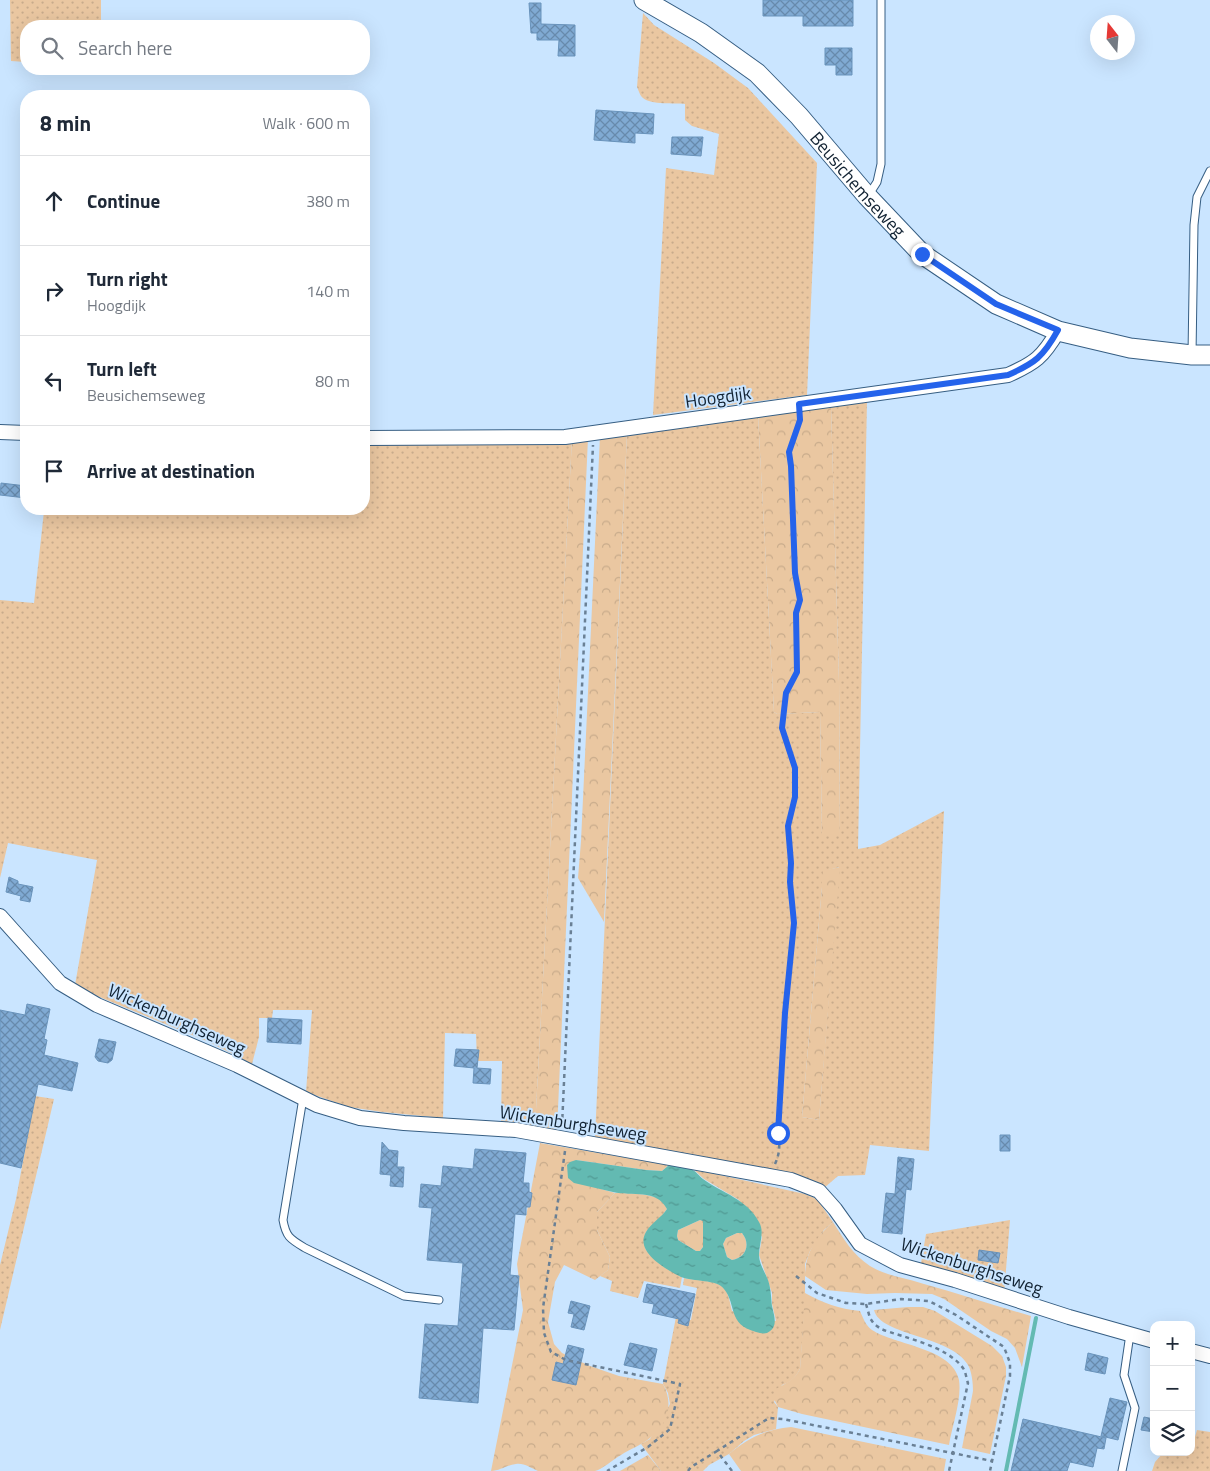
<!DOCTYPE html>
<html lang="en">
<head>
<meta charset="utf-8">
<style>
  :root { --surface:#fff; --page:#f6f6f7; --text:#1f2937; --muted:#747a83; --line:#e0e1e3 }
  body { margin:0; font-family:"Titillium Web",sans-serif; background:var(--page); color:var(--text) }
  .controls { position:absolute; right:15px; bottom:15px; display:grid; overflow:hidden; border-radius:10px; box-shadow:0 5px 20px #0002 }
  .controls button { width:45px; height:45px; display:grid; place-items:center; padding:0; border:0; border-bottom:1px solid var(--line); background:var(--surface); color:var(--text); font:25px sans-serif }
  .compass { position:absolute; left:1090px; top:15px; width:45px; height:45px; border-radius:50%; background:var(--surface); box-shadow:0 5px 20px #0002; rotate:343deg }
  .stop { position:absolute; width:15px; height:15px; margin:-11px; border:4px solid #2563eb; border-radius:50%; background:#fff }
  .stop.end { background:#2563eb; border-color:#fff; box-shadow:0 1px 5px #0008 }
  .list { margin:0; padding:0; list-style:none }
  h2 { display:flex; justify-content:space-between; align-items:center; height:65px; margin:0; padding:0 20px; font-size:21px }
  h2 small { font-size:16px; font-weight:400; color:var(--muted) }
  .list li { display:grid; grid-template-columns:32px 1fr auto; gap:15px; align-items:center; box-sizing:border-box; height:90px; padding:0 20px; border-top:1px solid var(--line) }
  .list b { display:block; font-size:19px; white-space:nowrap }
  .list p { margin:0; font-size:16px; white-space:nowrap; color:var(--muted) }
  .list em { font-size:16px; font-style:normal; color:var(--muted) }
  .icon { flex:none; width:28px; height:28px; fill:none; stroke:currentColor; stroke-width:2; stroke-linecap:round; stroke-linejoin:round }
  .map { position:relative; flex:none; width:1210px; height:1471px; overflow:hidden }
  .search { position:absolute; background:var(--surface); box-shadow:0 5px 20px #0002; left:20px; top:20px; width:350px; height:55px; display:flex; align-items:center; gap:12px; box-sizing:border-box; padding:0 18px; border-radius:20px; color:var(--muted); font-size:19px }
  .panel { position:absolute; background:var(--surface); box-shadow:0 5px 20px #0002; left:20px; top:90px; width:350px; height:425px; border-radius:20px }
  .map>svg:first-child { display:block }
  .grass { fill:url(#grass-dots); fill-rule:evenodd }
  .forest { fill:url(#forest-crowns) }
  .water { fill:url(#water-ripples); fill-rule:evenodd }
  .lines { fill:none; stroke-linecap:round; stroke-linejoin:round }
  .stream { stroke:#63bab2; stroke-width:4 }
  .building { fill:url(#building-cross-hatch); stroke:#6993bb }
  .lane-casing { stroke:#365e83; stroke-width:9 }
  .street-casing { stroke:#365e83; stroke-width:16 }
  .secondary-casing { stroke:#365e83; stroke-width:21 }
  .path { stroke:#6a8095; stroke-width:2.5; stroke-dasharray:4 4; stroke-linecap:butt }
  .lane { stroke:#fff; stroke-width:7 }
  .street { stroke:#fff; stroke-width:14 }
  .secondary { stroke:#fff; stroke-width:19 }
  .route { stroke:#2563eb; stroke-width:6 }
  .labels { text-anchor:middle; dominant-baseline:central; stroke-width:4; stroke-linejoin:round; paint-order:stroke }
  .street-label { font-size:18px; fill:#112232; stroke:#cae5ff }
</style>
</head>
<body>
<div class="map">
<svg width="1210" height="1471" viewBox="0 0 1210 1471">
  <defs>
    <pattern id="grass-dots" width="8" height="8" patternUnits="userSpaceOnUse" patternTransform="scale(1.25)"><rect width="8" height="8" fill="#eac7a1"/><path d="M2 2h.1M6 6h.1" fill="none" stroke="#c8ab8b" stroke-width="1.8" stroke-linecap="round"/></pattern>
    <pattern id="forest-crowns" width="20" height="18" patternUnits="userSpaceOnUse" patternTransform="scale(1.25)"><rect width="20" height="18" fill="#eac7a1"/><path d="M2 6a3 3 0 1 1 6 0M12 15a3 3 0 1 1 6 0" fill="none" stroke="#c8ab8b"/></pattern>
    <pattern id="water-ripples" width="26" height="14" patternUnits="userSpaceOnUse" patternTransform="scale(1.25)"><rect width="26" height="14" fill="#63bab2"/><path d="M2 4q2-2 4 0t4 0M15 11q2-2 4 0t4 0" fill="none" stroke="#509791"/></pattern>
    <pattern id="building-cross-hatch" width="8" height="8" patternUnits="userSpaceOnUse" patternTransform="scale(1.25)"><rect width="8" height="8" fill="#80aad3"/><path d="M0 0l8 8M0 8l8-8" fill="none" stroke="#678aac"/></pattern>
  </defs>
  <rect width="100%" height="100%" fill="#cae5ff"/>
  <path class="grass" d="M10,0H101V26H26V62L11,61Z
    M643,13L654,25L714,63L748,88L817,163L807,395L653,415L666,168L714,175L719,134L692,126L685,120V104C675,103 651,105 643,98C640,96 639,91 637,87Z
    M867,401L858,849L880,845L944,811L929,1151L870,1145L865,1175L838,1176L824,1188L595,1138L627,433L758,415L774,712L777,714L820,712L822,834H840L839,682L831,406ZM839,867L819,1120L802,1117L822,887V872Z
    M572,439L535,1128L501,1122L502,1061H477L476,1034L445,1033L443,1118L382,1112L349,1107L306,1092L312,1010H273L272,1018H259V1037L252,1064L209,1042L85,991L75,985L97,860L8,843L0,878V600L34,603L44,511L62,512V509H364V443Z
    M35,1096L54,1099L0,1330V1265L16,1199Z
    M693,1169L805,1194L817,1199L833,1222L824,1230L810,1251L805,1264V1305L800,1369C795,1378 791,1382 782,1385L774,1402L778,1407L776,1429L754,1435L744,1441L729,1454L709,1465L703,1471H661L641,1444L650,1439L670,1404L668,1393L663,1384L676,1317L691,1320L697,1288L683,1285L684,1278C695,1281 716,1279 724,1288C729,1293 730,1304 732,1311L776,1321L772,1304V1293L759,1255L762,1237L739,1200L704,1179Z
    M615,1193C626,1193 655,1193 663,1202C665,1204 666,1207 667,1209L662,1216L646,1232L644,1241L646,1250L682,1277L680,1288L644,1281L638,1298L610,1291L612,1281L600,1276L608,1270L610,1257L597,1230V1212Z
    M1010,1220L1004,1294L920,1269L926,1234Z
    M1197,1430L1210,1432V1471H1152L1155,1462L1164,1452H1191V1444H1193Z"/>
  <path class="forest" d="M831,406L839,682L840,834H822L820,712L777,714L774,712L758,415Z
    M627,433L604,922L578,878L581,841L600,436Z
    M588,438L557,1131L535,1128L572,439Z
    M840,867L819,1120L802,1117L822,887V871Z
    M540,1143L669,1165L662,1171L646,1170L576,1160L601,1189L615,1193L597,1212V1230L610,1257L608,1270L595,1280L564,1265L555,1282L548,1322L554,1344L562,1353L590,1366L619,1376L663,1384C674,1404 668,1424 650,1438C642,1445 630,1449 621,1455C614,1459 601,1470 595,1471C587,1471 545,1471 538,1471C530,1468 525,1463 516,1464C507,1465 500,1471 491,1471L523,1310L517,1264Z
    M700,1220L703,1221V1247L700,1251H696L678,1240L677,1236L678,1230Z
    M833,1222C843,1238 853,1255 870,1266C886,1276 906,1278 924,1284C960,1294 996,1306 1031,1316L1022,1367L1015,1348L1007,1339L991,1331L944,1299L932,1294L895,1293L867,1294L826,1290L805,1276C805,1253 816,1237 833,1222Z
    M737,1233H742C751,1244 746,1258 732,1260L727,1257L723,1244L726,1238Z
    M805,1293C823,1303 839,1309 860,1311C863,1318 866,1326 872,1330C895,1345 953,1348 959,1380C962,1399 952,1426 949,1445L802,1414L778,1407L773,1397L775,1390C786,1382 793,1382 800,1369Z
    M908,1307H923L935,1311L992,1346L1002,1356L1006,1367V1376L990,1454L962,1448L973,1391C973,1384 972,1372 968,1365C951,1335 880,1336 874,1310Z
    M791,1427L946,1459L944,1471H741L729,1454C749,1437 764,1430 791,1427Z
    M648,1455L661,1471H620Z"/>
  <path class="water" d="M576,1160L646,1170L662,1171L669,1165C676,1166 685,1166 691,1169C696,1171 699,1176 703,1179C722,1193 747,1199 759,1222C765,1232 759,1244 759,1255C759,1264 765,1272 768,1280C771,1289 771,1297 772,1306C774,1316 779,1327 767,1333C763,1334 760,1333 756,1332C727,1324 737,1305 724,1289C717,1279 693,1282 681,1277C667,1270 634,1252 646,1232C651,1223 661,1218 667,1209C656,1188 632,1197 613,1192C600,1189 587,1186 574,1183L568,1178L567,1165L570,1162ZM700,1220L703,1221V1247L700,1251H696L678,1240L677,1236L678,1230ZM737,1233H742C751,1244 746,1258 732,1260L727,1257L723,1244L726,1238Z"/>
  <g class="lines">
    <path class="stream" d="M1006,1471L1036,1318"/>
  </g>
  <path class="building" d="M763,0H853V26H803V16H763Z
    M529,3H541V24L575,25V56H558L559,40H537V33H531Z
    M825,48H852V75H836V65H825Z
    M596,110L654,114L653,134L635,133V143L594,140Z
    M672,137H703L701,156L671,154Z
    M1,483L26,486V498L0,495Z
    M9,877L18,881V884L33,887L30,902L20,900L21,896L6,892Z
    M27,1004L50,1009L44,1039L47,1040L44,1055L78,1063L72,1091L38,1084L21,1168L0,1163V1010L25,1015Z
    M268,1018L302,1020L301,1044L267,1042Z
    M99,1039L116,1042L112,1060L108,1063L98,1061L95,1057Z
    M456,1049L479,1050L477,1068L491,1069L490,1084L473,1083L474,1068L454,1066Z
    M1000,1135H1010V1151H1000Z
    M382,1142L389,1150L398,1151L397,1167H404L403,1187L390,1186L391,1175L380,1174Z
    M475,1149L526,1153L523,1183H529V1192L532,1193L530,1207H526V1215L515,1214L510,1275L519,1276L514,1330L483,1328L478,1403L419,1398L425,1324L458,1326L463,1263L427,1260L432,1208L419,1207L421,1184L441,1186L443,1166L473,1169Z
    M898,1157L914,1159L911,1190L906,1189L902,1234L882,1232L886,1193L895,1194Z
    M979,1250L1000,1253L998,1263L978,1260Z
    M647,1284L695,1294L688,1326L678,1323L679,1319L652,1313L654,1304L643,1302Z
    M571,1301L590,1306L584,1330L571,1327L574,1314L568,1313Z
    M630,1343L657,1349L652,1371L624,1365Z
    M568,1345L584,1349L576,1385L552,1380L556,1362L563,1364Z
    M1088,1353L1108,1358L1105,1374L1085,1370Z
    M1110,1398L1127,1402L1118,1440L1101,1436Z
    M1144,1417L1154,1419V1432L1141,1430Z
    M1023,1419L1106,1438L1104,1449L1097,1448L1093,1467L1070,1462L1067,1471H1011Z"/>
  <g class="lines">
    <g class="lane-casing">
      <path id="lane" d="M868,196L877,182L881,164V0
        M1192,355L1194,225L1197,197L1210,171
        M303,1098L283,1220C286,1237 290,1239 305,1248L404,1296L439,1300
        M1122,1471L1135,1408L1124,1375L1130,1334"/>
    </g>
    <g class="street-casing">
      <path id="street" d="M0,432L26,433
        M364,438L565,437L1008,375C1035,363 1043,357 1058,331
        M0,916L60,983L97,1005L237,1065L317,1105L360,1118L404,1123L516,1130L791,1180L819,1191L835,1209L860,1244L900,1265L955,1280L1069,1317L1154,1341
        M1191,1351L1210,1356"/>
    </g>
    <g class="secondary-casing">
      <g id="secondary">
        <path id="s1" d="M644,0L701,33L757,73L799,116L867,196L922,254L996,304L1058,331L1130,348L1192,355H1210"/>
      </g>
    </g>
    <path class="path" d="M562,1126L593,445
      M565,1151L543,1308L544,1333L551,1352L566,1360L680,1384L670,1429L648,1447L607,1471
      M775,1164C780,1153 780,1145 778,1133L785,1013L794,923L790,882L791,863L789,826L795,797V768L782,728L787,693L797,672L796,613L800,600L795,573L791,466L789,452L800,420V416
      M796,1276L817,1293L846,1303L866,1304L901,1299L929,1301L956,1315L1004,1347L1010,1363V1376L990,1471
      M866,1304L870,1318L874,1324L881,1329C905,1338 947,1346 963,1368C966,1372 966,1378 968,1383L949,1471
      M688,1471L691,1467L717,1451
      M732,1471L717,1451L769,1418L783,1419L992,1461"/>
    <use href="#lane" class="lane"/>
    <use href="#street" class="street"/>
    <use href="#secondary" class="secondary"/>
  </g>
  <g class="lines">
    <path class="route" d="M778,1133L785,1013L794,923L790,882L791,863L788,826L795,797V768L782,728L786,693L797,672L796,613L800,600L795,573L791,466L789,452L800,420L799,404L1008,375C1035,363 1043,357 1058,330L996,304L922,254"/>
  </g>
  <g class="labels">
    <g class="street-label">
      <text stroke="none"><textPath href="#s1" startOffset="285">Beusichemseweg</textPath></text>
      <text transform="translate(718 397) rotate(-8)">Hoogdijk</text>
      <text transform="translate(177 1019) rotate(24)">Wickenburghseweg</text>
      <text transform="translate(573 1123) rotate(9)">Wickenburghseweg</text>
      <text transform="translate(972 1266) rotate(18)">Wickenburghseweg</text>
    </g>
  </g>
</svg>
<div class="controls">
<button>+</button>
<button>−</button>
<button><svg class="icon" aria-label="layers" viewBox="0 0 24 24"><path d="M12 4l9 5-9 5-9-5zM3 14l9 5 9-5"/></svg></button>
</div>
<svg class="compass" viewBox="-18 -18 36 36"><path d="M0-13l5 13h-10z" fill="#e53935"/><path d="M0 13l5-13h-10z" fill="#747a83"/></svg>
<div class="stop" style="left:778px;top:1133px"></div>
<div class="stop end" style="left:922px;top:254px"></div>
<div class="search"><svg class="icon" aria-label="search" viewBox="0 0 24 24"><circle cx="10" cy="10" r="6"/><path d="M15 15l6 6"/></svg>Search here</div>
<section class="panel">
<h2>8 min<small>Walk · 600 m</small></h2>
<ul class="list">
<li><svg class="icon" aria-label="ahead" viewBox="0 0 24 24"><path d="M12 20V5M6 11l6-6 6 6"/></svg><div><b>Continue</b></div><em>380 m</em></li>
<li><svg class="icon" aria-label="right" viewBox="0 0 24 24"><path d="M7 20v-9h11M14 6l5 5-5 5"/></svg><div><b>Turn right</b><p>Hoogdijk</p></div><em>140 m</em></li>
<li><svg class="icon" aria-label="left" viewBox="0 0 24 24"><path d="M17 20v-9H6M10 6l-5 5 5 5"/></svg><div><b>Turn left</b><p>Beusichemseweg</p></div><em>80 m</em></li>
<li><svg class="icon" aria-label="arrive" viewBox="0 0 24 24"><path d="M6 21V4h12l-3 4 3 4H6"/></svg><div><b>Arrive at destination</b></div></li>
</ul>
</section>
</div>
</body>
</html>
